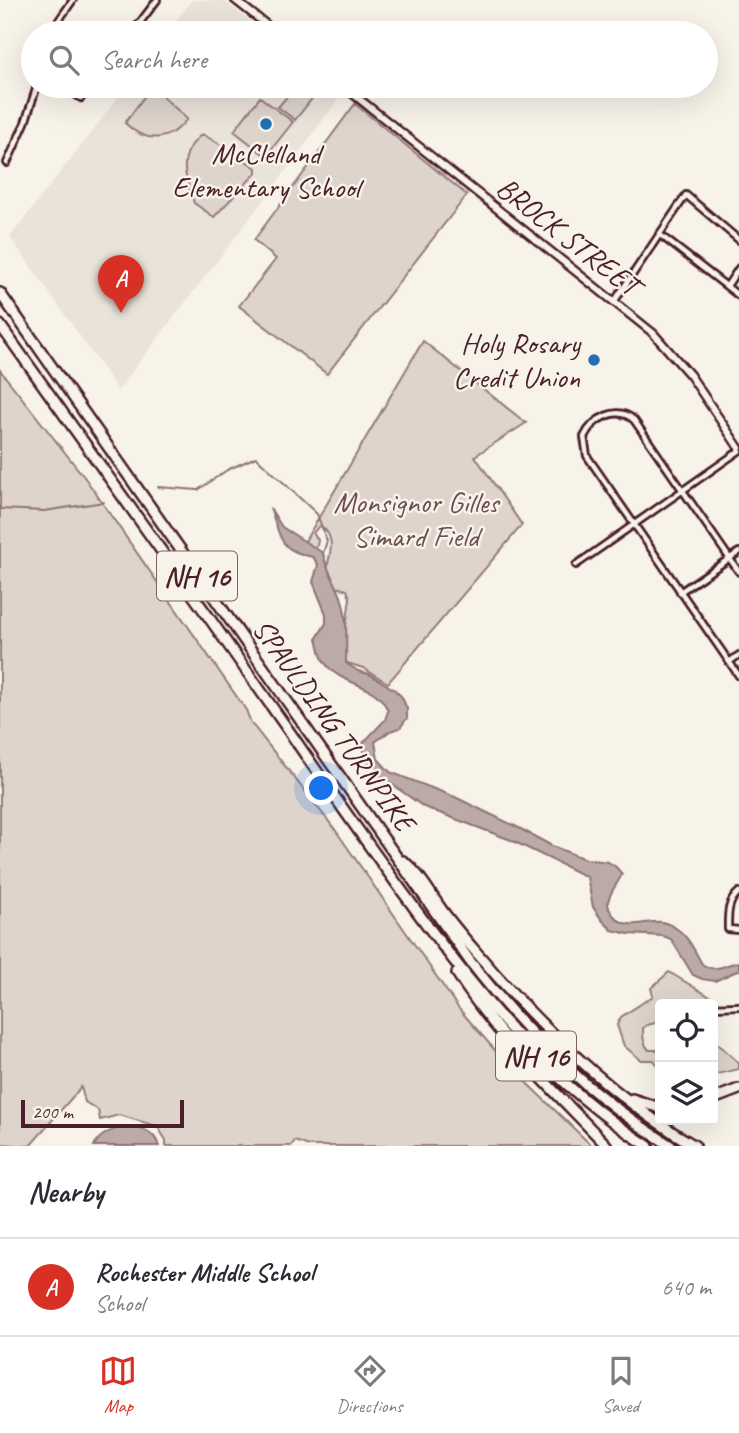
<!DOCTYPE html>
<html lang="en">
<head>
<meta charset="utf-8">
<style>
  :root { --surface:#fff; --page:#f2f2f3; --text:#2b2b33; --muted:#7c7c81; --line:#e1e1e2; --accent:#d93025 }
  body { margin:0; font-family:Caveat,sans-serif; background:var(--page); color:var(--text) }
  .controls { position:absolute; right:21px; bottom:21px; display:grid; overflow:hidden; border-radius:7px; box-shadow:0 7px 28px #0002 }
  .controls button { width:63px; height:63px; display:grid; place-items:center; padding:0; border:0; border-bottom:2px solid var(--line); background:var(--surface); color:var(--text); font:35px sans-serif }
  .scale { position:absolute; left:21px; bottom:18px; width:163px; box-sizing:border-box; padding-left:7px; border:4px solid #4a1f2b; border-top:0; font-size:19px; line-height:24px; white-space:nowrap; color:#4a1f2b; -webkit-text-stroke:5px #f7f3e8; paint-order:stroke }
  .you { position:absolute; left:322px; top:789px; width:24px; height:24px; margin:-18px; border:5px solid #fff; border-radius:50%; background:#1a73e8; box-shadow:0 0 0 10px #1a73e833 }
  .badge { display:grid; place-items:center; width:46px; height:46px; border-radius:50%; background:var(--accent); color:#fff; font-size:23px; font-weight:700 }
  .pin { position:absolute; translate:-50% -58px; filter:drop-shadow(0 2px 4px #0008) }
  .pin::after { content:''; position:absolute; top:37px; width:24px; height:21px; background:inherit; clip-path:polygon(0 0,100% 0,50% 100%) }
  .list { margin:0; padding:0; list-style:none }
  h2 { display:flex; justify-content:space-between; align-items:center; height:91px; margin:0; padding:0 28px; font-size:30px }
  h2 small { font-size:23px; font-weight:400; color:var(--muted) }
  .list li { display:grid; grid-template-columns:46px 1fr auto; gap:21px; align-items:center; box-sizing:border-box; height:98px; padding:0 28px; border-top:2px solid var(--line) }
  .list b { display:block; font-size:26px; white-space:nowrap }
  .list p { margin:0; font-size:23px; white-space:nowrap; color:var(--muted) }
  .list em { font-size:23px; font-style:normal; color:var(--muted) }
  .icon { flex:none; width:38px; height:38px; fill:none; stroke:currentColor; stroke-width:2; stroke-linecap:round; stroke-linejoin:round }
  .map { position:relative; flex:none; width:739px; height:1146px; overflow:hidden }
  .search { position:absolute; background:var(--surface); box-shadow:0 7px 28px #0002; left:21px; right:21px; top:21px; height:77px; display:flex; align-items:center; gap:18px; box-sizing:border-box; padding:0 24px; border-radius:38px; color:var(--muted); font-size:26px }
  .sheet { height:189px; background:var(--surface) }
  nav { display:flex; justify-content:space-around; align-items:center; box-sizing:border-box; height:98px; border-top:2px solid var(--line); background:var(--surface); font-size:19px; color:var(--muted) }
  nav a { display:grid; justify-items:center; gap:4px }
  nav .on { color:var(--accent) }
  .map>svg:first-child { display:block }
  .built { fill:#eae3da }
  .green { fill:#ded4cc; stroke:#947a7c; stroke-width:2 }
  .water { fill:#bcaaa7; stroke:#8e7275; stroke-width:2 }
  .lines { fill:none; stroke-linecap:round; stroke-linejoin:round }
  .stream { stroke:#8e7275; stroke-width:2 }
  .minor-casing { stroke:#4a1f2b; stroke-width:10 }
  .tertiary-casing { stroke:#4a1f2b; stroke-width:11 }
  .motorway-casing { stroke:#4a1f2b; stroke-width:14 }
  .minor { stroke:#f7f3e8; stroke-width:4.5 }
  .tertiary { stroke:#f7f3e8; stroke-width:6 }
  .motorway { stroke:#f7f3e8; stroke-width:9 }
  .poi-dot { fill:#1f6fb2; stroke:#f7f3e8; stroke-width:2.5 }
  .labels { text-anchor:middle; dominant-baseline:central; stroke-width:5; stroke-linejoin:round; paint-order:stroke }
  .shield { fill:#f7f3e8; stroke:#7e5f64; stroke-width:2 }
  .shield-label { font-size:28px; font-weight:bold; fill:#4a1f2b }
  .poi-label { font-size:30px; fill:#4a1f2b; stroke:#f7f3e8 }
  .street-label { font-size:30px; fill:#4a1f2b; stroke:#f7f3e8 }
  .park-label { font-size:30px; fill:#6f4c53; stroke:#f7f3e8 }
</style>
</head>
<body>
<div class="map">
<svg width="739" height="1146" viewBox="0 0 739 1146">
  <rect width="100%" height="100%" fill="#f7f3e8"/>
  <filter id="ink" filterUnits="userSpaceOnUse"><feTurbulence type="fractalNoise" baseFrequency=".0143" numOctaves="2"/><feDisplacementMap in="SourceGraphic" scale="14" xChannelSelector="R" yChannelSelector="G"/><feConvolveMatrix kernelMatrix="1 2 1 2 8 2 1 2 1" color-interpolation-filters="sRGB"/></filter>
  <g filter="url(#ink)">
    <path class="built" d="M192,0H223L265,33H167Z
      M127,86H330L341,95L280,179L118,390L10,237Z"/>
    <path class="green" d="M296,86H311L318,91L295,120L278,107Z
      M155,89L187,119C169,142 146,144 125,123L149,90Z
      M260,97L293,122L266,156L234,131Z
      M355,104L467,195L327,374L239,306L276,259L254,240Z
      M202,134L230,150L256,168V173L214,217L194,203C184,176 177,155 202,134Z
      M423,341L526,423L475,456L522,525L388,683L363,668L341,661L350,598L347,590L333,586L326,576C327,559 339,539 321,526L318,527L313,533L318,540L317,545L312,548L302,546Z
      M0,370L85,478L246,710L251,723L334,828L459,1009L507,1064L592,1146H309L295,1141L291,1146H166V1140L157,1126L119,1115L100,1120L98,1110L85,1102L81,1087L30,1146L0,1144Z
      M669,972L720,1003L658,1006L659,1016L656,1023L647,1025L643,1028C643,1037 643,1043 649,1050H660V1070L654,1060H641L624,1046L617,1025L621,1017L653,996L651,988Z
      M717,1043L739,1063V1069L713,1075V1044Z"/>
    <path class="water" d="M270,508L282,527L323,553C326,570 337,583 342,600C348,620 346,642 346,663L358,671L369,674L395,690L402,697L407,709V718L400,728L390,731L375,742L378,759L390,772L455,797L519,828L552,846L585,859L608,862L616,867L622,874C618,884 609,892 608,903C608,909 611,913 615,917C628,931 646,920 662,922C666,923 673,926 677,929C689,937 695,952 702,964C716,974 724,964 739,962V970L715,981L702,979L693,975L671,939L663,936L629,934L612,930L602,920L593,907L587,877L511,840L424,807L366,766L362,744L385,720L388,711C376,680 340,688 323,660C320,654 319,645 317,638L326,623V614L313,582L318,565L313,557C278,550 282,539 270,508Z
      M125,1127C140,1127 154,1130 159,1146H94C99,1135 112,1129 125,1127Z"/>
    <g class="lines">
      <path class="stream" d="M158,487L198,490L227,470L256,457L317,514L327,541L323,553
        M0,509L44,511L104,502"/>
      <g class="minor-casing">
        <path id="minor" d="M52,33L59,20L73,0
          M132,33L157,0
          M63,86L81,98L91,86
          M7,163L25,123L37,86
          M659,234L739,296
          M727,286L739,268
          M614,302L686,195L739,240
          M576,565L739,451
          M739,572L634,420C617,405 593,418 584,437L587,456L739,676
          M680,592L739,552
          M729,662L739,655
          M739,892C727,902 728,915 728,929L739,930
          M713,1007L739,1006"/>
      </g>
      <g class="tertiary-casing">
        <path id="tertiary" d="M235,0L277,33
          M343,86L653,333L690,375L739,448"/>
      </g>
      <g class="motorway-casing">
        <path id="motorway" d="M0,293L469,960C527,1035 590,1096 671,1146
          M0,325C98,461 195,597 291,734C331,792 371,849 413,906C481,999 549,1083 648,1146
          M403,861C419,873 428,890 439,906C450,922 463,937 476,952C539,1026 611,1097 695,1146
          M457,973C499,1039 554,1090 607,1146
          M632,1099L660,1108
          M713,1099L739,1089"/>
      </g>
      <use href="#minor" class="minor"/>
      <use href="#tertiary" class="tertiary"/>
      <use href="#motorway" class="motorway"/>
    </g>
  </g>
  <g class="poi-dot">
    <circle cx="266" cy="124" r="7"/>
    <circle cx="594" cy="360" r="7"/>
  </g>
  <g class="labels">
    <g class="shield">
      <rect x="157" y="551.5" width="80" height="49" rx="5"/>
      <rect x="496" y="1031.5" width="80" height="49" rx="5"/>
    </g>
    <g class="shield-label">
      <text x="197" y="576">NH 16</text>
      <text x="536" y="1056">NH 16</text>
    </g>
    <g class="poi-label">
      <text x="266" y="153">McClelland<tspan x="266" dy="34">Elementary School</tspan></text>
      <text x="580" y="343" text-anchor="end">Holy Rosary<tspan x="580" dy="34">Credit Union</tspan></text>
    </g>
    <g class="street-label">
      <text transform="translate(568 236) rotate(38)">BROCK STREET</text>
      <text transform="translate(334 725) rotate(54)">SPAULDING TURNPIKE</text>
    </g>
    <g class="park-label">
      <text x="416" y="502">Monsignor Gilles<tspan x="416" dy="34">Simard Field</tspan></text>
    </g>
  </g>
</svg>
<div class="controls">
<button><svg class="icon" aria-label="locate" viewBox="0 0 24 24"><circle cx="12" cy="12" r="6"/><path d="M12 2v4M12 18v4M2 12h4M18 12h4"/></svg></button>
<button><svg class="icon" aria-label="layers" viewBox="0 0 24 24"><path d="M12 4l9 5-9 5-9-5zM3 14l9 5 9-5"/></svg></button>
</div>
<div class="scale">200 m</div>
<div class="you"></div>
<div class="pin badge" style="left:121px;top:313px">A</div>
<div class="search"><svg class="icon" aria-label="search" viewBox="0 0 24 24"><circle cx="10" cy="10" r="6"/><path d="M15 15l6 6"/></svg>Search here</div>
</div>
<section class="sheet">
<h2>Nearby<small></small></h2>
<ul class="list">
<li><span class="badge">A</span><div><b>Rochester Middle School</b><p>School</p></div><em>640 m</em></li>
</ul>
</section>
<nav>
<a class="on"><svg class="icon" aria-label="map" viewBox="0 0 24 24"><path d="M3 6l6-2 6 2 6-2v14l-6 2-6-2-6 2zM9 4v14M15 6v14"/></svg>Map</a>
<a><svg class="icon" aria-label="directions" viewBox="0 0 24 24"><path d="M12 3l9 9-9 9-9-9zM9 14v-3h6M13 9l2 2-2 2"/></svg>Directions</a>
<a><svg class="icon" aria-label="saved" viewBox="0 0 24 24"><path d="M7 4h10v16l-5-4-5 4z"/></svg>Saved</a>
</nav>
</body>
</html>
